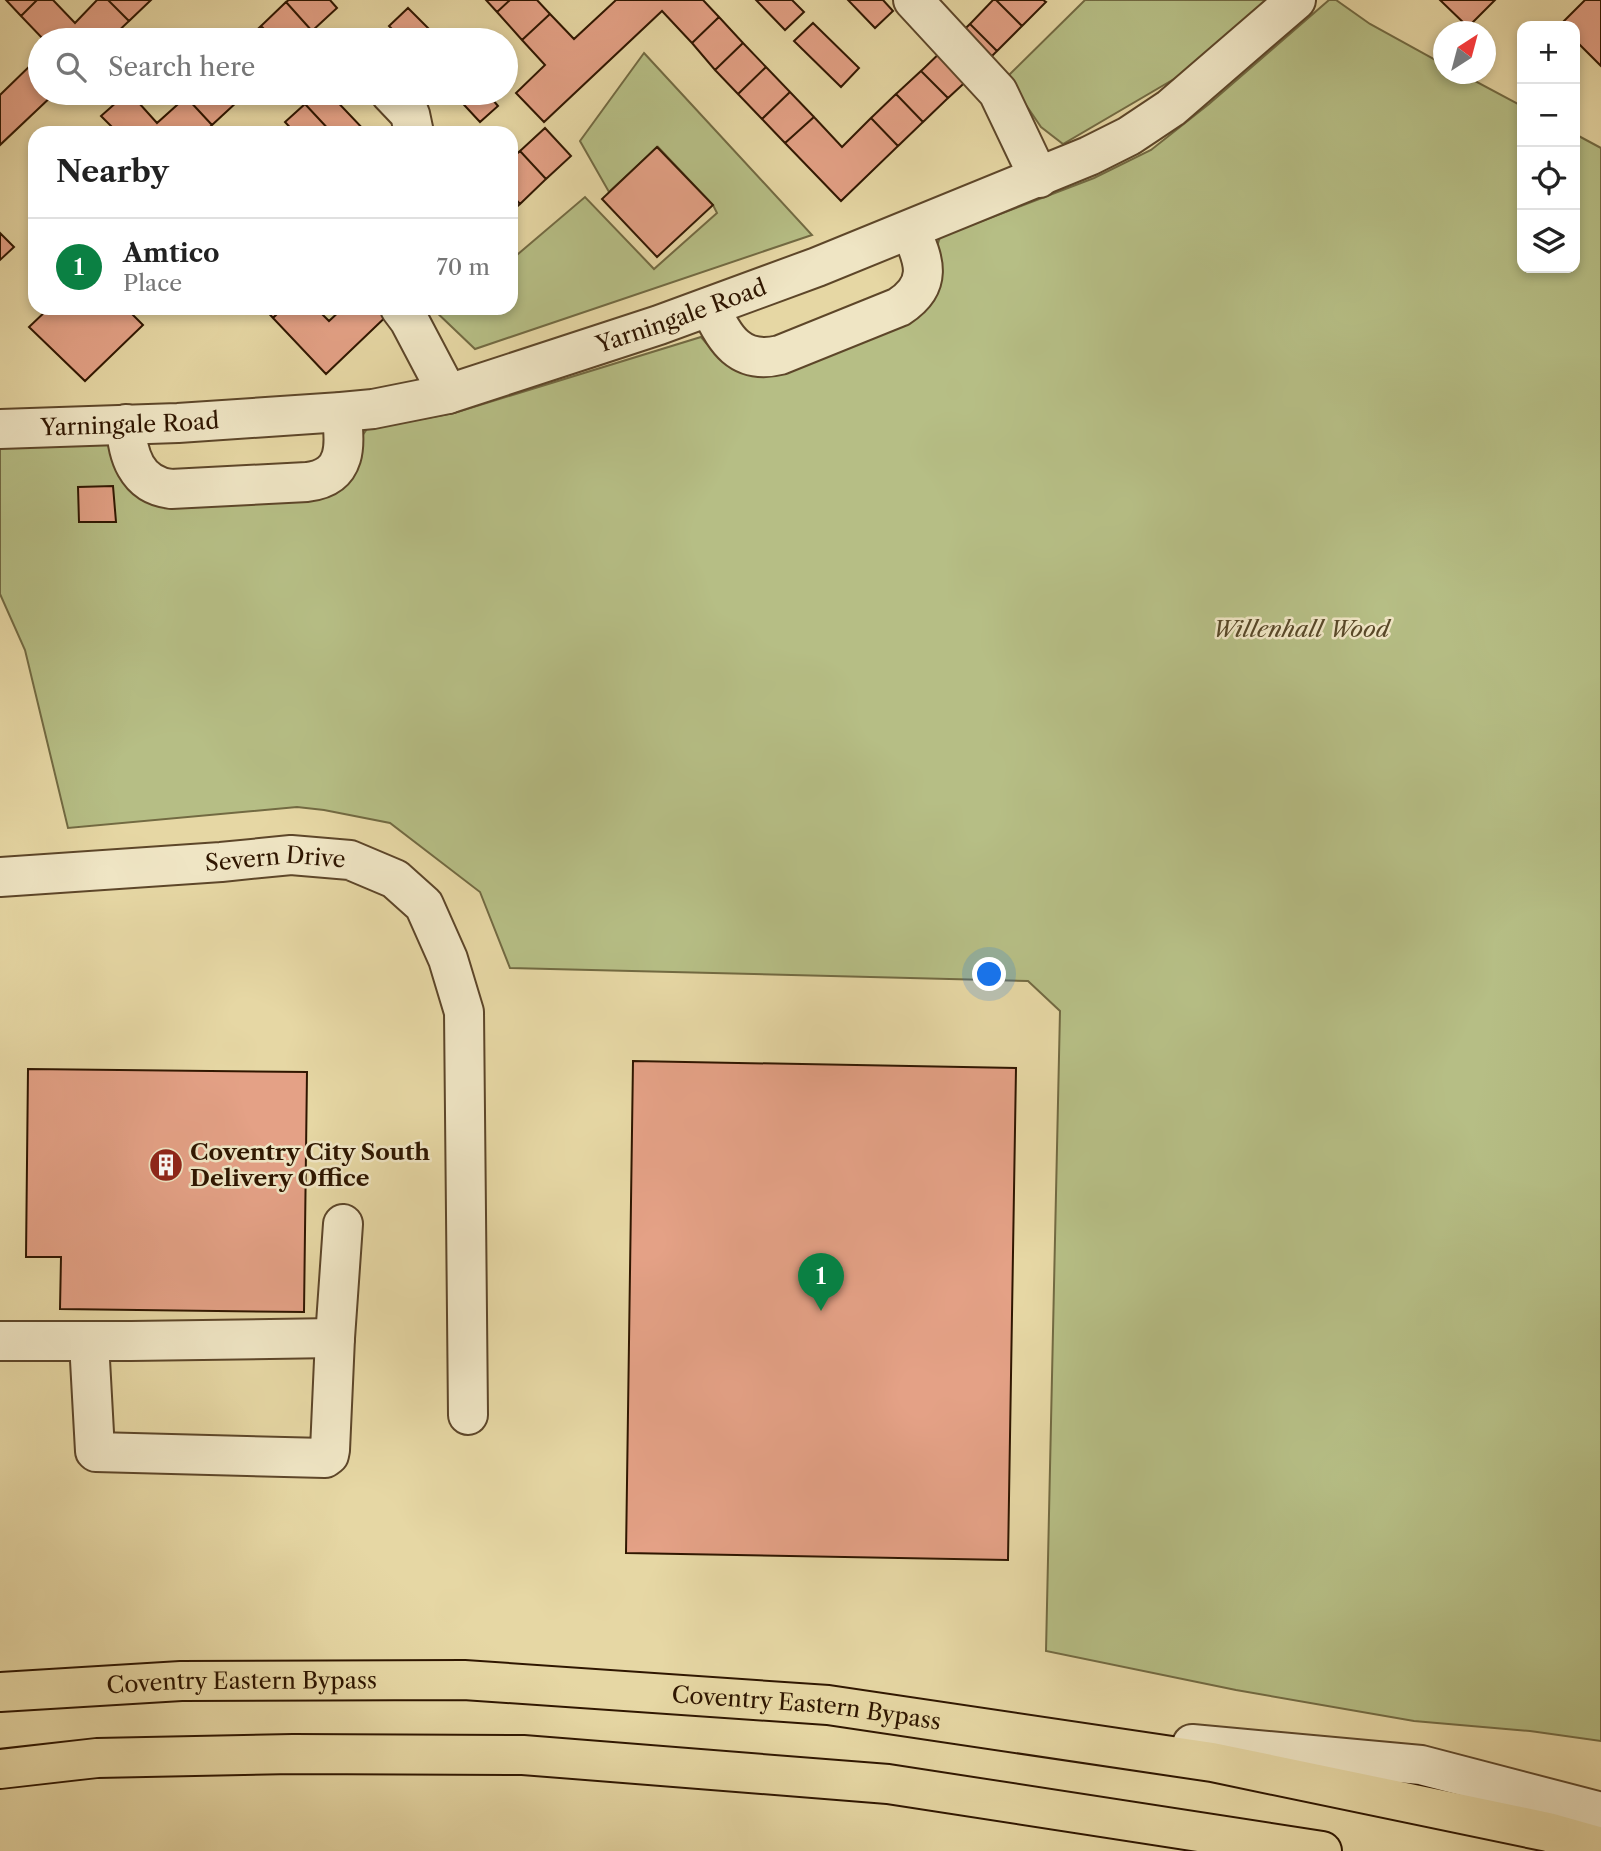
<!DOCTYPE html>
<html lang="en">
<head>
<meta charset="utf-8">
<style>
  :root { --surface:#fff; --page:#f6f6f6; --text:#222; --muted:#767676; --line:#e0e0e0; --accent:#0b8043 }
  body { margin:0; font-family:"Libre Caslon Text",serif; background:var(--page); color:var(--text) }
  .controls { position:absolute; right:21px; top:21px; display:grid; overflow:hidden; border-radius:14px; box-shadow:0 4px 10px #0003 }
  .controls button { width:63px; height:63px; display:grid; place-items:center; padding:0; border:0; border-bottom:2px solid var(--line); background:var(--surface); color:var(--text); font:35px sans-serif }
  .compass { position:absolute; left:1433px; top:21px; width:63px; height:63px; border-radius:50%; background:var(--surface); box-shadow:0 4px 10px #0003; rotate:36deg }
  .you { position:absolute; left:990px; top:975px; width:24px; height:24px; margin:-18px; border:5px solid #fff; border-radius:50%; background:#1a73e8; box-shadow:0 0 0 10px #1a73e833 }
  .badge { display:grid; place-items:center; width:46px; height:46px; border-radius:50%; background:var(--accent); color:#fff; font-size:23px; font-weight:700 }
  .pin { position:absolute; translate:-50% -58px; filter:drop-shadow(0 2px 4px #0008) }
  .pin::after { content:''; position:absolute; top:37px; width:24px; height:21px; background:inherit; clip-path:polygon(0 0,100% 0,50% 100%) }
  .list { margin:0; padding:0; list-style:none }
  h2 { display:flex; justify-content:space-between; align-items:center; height:91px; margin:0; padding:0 28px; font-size:30px }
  h2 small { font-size:23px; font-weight:400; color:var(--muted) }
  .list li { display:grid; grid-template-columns:46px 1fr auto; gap:21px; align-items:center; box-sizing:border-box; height:98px; padding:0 28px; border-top:2px solid var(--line) }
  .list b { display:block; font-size:26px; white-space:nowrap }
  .list p { margin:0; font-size:23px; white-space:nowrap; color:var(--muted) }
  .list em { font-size:23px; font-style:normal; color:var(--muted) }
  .icon { flex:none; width:38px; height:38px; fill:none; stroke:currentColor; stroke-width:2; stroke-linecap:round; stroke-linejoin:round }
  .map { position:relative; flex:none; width:1601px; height:1851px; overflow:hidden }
  .search { position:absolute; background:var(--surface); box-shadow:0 4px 10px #0003; left:28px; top:28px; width:490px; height:77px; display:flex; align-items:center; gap:18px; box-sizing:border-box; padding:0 24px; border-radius:38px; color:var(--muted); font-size:26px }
  .panel { position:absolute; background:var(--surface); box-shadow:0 4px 10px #0003; left:28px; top:126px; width:490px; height:189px; border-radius:21px }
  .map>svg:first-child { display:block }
  .green { fill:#b6be85; stroke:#726a42; stroke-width:2 }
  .building { fill:#e4a186; stroke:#2f1600; stroke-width:2 }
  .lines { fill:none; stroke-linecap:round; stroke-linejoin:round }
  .minor-casing { stroke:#5d4629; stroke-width:42 }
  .highway-casing { stroke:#2f1600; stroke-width:42 }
  .minor { stroke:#efe5c4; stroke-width:38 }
  .highway { stroke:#e6d7a4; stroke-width:38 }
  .labels { text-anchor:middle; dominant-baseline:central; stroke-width:5; stroke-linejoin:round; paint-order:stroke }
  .street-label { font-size:23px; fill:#2f1600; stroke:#efe5c4 }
  .park-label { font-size:23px; font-style:italic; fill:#584828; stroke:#efe5c4 }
  .poi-label { font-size:23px; font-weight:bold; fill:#2f1600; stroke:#efe5c4; text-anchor:start }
</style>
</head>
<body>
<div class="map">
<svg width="1601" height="1851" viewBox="0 0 1601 1851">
  <rect width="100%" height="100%" fill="#e6d7a4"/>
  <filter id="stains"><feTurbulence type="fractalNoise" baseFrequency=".00286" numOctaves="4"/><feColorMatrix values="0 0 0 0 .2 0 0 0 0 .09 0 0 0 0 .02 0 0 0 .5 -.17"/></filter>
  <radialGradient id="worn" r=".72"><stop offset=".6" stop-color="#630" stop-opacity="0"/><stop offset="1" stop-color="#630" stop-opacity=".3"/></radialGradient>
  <path class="green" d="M1085,0H1268L1198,65L1063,144L1041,127L1007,77Z
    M1329,0H1336L1370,24L1443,64L1444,74H1462L1522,106V268H1575V134L1601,148V1741L1530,1731L1414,1721L1236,1690L1046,1651L1060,1011L1028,981L510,968L480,892L390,823L324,810L297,807L68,828L25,650L0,594V447L115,442L125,473L322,494L369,426L389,425L454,413L701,337L720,359L736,368L915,315L940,237L1094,178L1151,150L1209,104Z
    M644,53L812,235L475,349L432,308H511V260L585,197L654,269L717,213L713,205L658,147L609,192L580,141Z"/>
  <path class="building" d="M6,0H37L21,16Z
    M37,0H53L75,23L97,0H108L129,21L109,40H44L21,16Z
    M108,0H151L129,21Z
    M289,0H330L337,8L312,31L286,2Z
    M486,0H510L497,12Z
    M510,0H537L550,14L522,40L497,12Z
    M616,0H703L719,17L692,43L662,11L544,122L516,93L545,65L522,40L550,14L574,39Z
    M756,0H792L804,12L785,30Z
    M848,0H883L893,11L875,28Z
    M993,0H996L1022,26L997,51L970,24Z
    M996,0H1043L1046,2L1022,26Z
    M1440,0H1495L1468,27Z
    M1585,0H1601V66L1575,40V26L1560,25Z
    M286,2L312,31L302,40H275L261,26Z
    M408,8L436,36L432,40H403L389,26Z
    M719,17L743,43L715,70L692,43Z
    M813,23L859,68L841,87L794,41Z
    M970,24L997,51L973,75L946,47Z
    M261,26L275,40H246Z
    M743,43L766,67L738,94L715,70Z
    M946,47L973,75L948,98L921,71Z
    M40,56V93H55L0,145V95Z
    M766,67L790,92L762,119L738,94Z
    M921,71L948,98L923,122L896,94Z
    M790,92L814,117L785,143L762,119Z
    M127,93H130L157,123L186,97L212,125L204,133H118L101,116Z
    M190,93H230L238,101L212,125L186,97Z
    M316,93H329L367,133H332L305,104Z
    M453,93H487L498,106L480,122Z
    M896,94L923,122L898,146L871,118Z
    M305,104L332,133H295L285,122Z
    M814,117L842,147L871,118L898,146L841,201L785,143Z
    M545,128L571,156L546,179L520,151Z
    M657,147L713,205L657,257L602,199Z
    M520,151L546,179L520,204L511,194V159Z
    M511,194L520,204L511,212Z
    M0,233L14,247L0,260Z
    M49,308H126L143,325L85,381L29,327Z
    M264,308H283L273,318Z
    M283,308H316L329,321L343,308H395L326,374L273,318Z
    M113,486L116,522H79L78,487Z
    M633,1061L1016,1068L1008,1560L626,1553Z
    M28,1069L307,1072L304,1312L60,1309L61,1257H26Z"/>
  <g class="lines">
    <g class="minor-casing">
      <g id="minor">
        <path d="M913,0L998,92L1039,178"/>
        <path d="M390,93L410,114L414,133"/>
        <path d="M710,307C724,339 740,365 780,355L899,307C933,285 925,261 910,230"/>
        <path d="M400,308L409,320L448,394"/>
        <path d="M126,424C127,454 136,485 171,489L307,482C348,477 346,444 341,412"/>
        <path id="s1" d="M0,429L178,423L341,412L373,409L448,394L659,325L817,267L1089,156L1129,136L1171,108L1296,0"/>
        <path id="s2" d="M0,877L221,862L291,855L350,860L395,879L424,905L448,959L464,1012L468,1415"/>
        <path d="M0,1341H131L335,1338"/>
        <path d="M89,1342L95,1451L96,1452L325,1458L329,1455L330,1450L335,1338L343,1224"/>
        <path d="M1192,1744L1421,1765L1601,1812"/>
      </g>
    </g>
    <g class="highway-casing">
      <g id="highway">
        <path id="s3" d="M0,1692L181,1681L464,1680L828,1705L1212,1762L1548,1832L1601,1847"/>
        <path d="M0,1769L97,1758L293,1754L523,1755L888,1784L1322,1851"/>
      </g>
    </g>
    <use href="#minor" class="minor"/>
    <use href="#highway" class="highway"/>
  </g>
  <defs>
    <g id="building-disc" transform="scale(1.75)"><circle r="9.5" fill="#8f2418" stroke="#efe5c4"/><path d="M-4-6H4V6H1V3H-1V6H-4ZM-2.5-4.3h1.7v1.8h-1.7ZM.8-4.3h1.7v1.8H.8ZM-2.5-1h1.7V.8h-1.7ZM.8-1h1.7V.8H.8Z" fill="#fff"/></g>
  </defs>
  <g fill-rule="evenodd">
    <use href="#building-disc" x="166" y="1165"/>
  </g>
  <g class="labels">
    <g class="street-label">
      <text stroke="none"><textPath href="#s1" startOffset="696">Yarningale Road</textPath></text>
      <text stroke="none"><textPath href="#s1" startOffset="130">Yarningale Road</textPath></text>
      <text stroke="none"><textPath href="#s2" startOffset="276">Severn Drive</textPath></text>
      <text stroke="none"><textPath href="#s3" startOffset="242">Coventry Eastern Bypass</textPath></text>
      <text stroke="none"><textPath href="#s3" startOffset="808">Coventry Eastern Bypass</textPath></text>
    </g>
    <g class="park-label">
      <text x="1301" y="629">Willenhall Wood</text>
    </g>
    <g class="poi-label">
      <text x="190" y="1152">Coventry City South<tspan x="190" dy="26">Delivery Office</tspan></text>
    </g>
  </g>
  <rect width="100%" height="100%" filter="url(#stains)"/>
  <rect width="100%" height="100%" fill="url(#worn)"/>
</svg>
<div class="controls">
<button>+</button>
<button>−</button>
<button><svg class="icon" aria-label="locate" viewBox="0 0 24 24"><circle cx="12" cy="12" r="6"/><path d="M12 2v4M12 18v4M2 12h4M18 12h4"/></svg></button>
<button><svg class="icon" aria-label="layers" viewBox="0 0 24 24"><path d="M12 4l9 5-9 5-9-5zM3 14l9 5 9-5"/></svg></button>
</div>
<svg class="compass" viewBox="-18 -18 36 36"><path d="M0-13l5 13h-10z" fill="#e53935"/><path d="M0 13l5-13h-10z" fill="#767676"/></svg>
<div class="you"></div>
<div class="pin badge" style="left:821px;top:1311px">1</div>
<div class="search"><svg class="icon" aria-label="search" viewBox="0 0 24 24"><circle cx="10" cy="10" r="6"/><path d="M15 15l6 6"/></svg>Search here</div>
<section class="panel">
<h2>Nearby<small></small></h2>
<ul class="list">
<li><span class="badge">1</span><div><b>Amtico</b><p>Place</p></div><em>70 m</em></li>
</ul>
</section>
</div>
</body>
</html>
